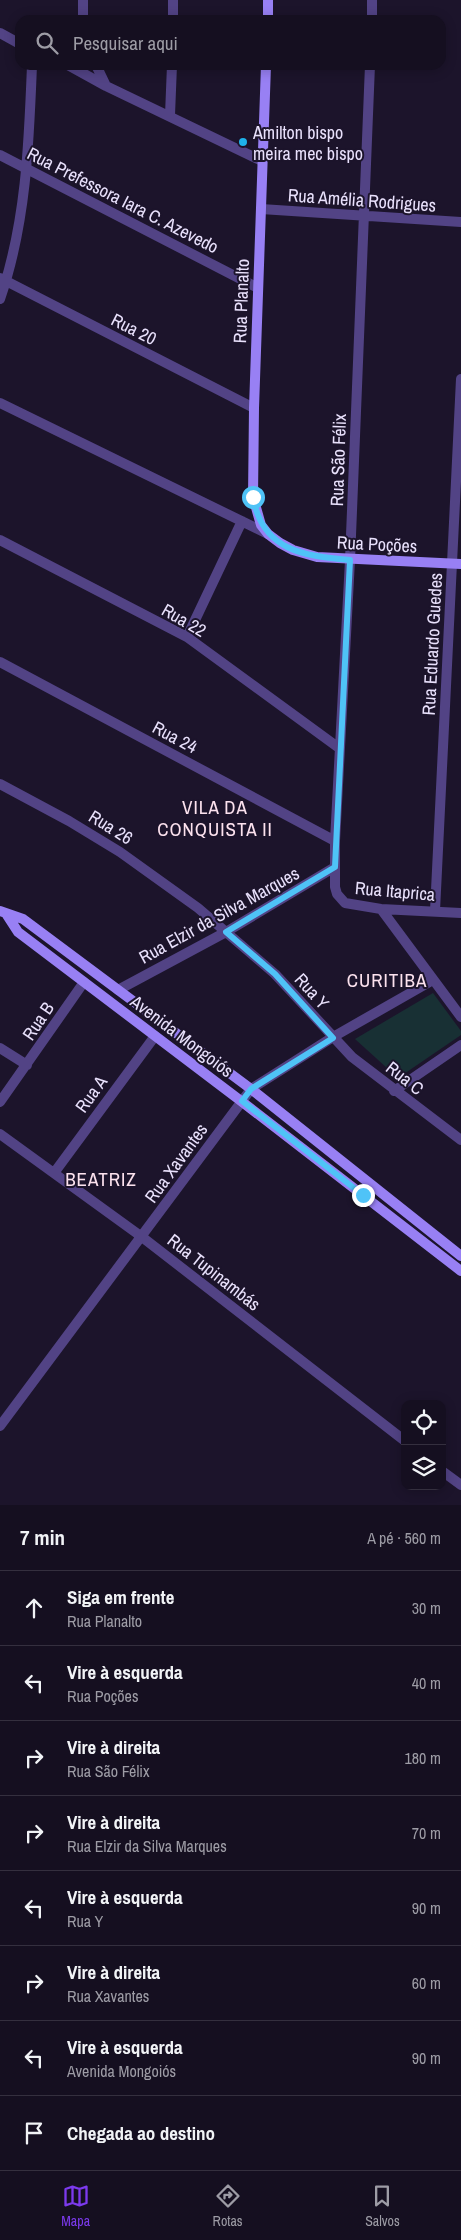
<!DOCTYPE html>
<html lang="pt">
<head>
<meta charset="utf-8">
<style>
  :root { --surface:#150f20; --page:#1e1829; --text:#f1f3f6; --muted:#9d9ca5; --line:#342f3e; --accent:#7c3aed }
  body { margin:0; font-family:"Archivo Narrow",sans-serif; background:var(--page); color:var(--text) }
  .controls { position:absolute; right:15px; bottom:15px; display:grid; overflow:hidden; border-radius:10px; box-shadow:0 2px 12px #0003 }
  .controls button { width:45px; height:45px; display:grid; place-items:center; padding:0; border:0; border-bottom:1px solid var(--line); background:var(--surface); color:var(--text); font:25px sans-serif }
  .stop { position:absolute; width:15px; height:15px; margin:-11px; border:4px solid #4fc3f7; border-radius:50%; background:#fff }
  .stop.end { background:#4fc3f7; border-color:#fff; box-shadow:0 1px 5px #0008 }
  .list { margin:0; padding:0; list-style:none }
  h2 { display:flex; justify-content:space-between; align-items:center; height:65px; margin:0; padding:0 20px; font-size:21px }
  h2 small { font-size:16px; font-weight:400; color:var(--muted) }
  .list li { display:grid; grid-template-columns:32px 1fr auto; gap:15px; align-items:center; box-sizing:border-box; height:75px; padding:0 20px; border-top:1px solid var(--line) }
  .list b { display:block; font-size:19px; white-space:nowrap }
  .list p { margin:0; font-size:16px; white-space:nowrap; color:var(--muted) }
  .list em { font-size:16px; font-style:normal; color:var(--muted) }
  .icon { flex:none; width:28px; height:28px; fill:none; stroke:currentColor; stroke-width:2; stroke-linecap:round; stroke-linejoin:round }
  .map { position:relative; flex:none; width:461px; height:1505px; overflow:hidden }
  .search { position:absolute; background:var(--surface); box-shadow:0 2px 12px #0003; left:15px; right:15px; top:15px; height:55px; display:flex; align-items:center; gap:12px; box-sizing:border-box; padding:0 18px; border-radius:15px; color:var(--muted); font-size:19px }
  .sheet { height:665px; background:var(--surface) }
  nav { display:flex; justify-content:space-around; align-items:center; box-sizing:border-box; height:70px; border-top:1px solid var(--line); background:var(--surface); font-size:14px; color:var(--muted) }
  nav a { display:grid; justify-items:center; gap:2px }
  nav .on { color:var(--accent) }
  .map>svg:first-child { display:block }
  .green { fill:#183034 }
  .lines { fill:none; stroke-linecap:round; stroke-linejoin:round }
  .street { stroke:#524385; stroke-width:10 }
  .secondary { stroke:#9880f4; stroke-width:10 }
  .route { stroke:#4fc3f7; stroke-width:6 }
  .poi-dot { fill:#1eb2eb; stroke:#1c142b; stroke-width:2 }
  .labels { text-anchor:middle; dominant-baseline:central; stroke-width:4; stroke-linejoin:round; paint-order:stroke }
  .poi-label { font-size:18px; fill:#e9e1fc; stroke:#1c142b; text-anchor:start }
  .street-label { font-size:18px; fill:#e9e1fc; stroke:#1c142b }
  .neighbourhood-label { font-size:19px; letter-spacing:1px; fill:#fce2ee; stroke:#1c142b }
</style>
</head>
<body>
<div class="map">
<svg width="461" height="1505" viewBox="0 0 461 1505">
  <rect width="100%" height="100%" fill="#1c142b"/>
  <path class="green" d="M433,993L461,1031V1035L398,1078L355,1039Z"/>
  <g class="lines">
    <path class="street" d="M83,20V0
      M173,20V0
      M372,20V0
      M0,33L20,44
      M68,65L106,86L262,161
      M96,65L106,86
      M370,65L350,560L335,841V887L337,894L345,903L381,909L461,913
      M170,115L172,65
      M0,155L258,288
      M261,209L461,222
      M0,278L254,408
      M0,299C26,224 29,144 32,65
      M0,403L268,534
      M0,540L187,637L339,748
      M187,637L242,521
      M0,662L335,841
      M0,784L69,821L120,852L198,908L275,974L352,1057L461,1140
      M381,909L461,1017
      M435,911L461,379
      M118,990L226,932L335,867
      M0,1048L27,1065
      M394,1091L461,1045
      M0,1102L84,982
      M0,1134L142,1237L405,1441
      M54,1173L155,1036
      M0,1426L251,1089L333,1037L433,980
      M442,1471L461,1485"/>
    <path class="secondary" d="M268,20V0
      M266,65L254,408L253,497L261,525L268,534L280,543L293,550L317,557L461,564
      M0,911L23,919L251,1089L461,1256
      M7,915L18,932L241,1101L461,1271"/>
  </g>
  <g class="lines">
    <path class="route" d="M253,497C262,551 304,556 350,560L335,867L226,932L275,974L333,1038L251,1089L242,1101L363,1195"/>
  </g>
  <circle class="poi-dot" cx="243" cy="142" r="5"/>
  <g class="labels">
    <g class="poi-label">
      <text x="253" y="132">Amilton bispo<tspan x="253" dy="21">meira mec bispo</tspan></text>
    </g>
    <g class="street-label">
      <text transform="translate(123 200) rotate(27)">Rua Prefessora Iara C. Azevedo</text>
      <text transform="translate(362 200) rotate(4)">Rua Amélia Rodrigues</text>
      <text transform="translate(241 301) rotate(-88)">Rua Planalto</text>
      <text transform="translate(134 329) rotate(27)">Rua 20</text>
      <text transform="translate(338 460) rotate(-88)">Rua São Félix</text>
      <text transform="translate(377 544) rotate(3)">Rua Poções</text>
      <text transform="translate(184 620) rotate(30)">Rua 22</text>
      <text transform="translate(432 644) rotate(-87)">Rua Eduardo Guedes</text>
      <text transform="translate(175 737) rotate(28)">Rua 24</text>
      <text transform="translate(111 827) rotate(32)">Rua 26</text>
      <text transform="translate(395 891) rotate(5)">Rua Itaprica</text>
      <text transform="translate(219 915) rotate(-29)">Rua Elzir da Silva Marques</text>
      <text transform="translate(312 991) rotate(48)">Rua Y</text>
      <text transform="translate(38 1021) rotate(-56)">Rua B</text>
      <text transform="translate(182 1036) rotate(37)">Avenida Mongoiós</text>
      <text transform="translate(405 1078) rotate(38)">Rua C</text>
      <text transform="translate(91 1094) rotate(-54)">Rua A</text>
      <text transform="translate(176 1163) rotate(-54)">Rua Xavantes</text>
      <text transform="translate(214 1272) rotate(38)">Rua Tupinambás</text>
    </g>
    <g class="neighbourhood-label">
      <text x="215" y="807">VILA DA<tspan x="215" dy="22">CONQUISTA II</tspan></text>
      <text x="387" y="980">CURITIBA</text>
      <text x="101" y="1179">BEATRIZ</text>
    </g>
  </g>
</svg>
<div class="controls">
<button><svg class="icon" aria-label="locate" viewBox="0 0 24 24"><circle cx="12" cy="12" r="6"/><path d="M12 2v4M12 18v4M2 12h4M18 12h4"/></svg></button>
<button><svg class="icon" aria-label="layers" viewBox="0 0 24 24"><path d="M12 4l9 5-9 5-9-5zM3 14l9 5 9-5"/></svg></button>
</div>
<div class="stop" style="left:253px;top:497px"></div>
<div class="stop end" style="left:363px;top:1195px"></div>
<div class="search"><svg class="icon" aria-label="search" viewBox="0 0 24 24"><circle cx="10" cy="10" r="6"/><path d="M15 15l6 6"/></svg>Pesquisar aqui</div>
</div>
<section class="sheet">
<h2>7 min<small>A pé · 560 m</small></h2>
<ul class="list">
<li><svg class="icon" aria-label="ahead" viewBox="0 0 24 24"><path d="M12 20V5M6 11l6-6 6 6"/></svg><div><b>Siga em frente</b><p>Rua Planalto</p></div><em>30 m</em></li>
<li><svg class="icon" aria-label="left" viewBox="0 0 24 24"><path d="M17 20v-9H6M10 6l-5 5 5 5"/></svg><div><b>Vire à esquerda</b><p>Rua Poções</p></div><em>40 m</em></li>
<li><svg class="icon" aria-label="right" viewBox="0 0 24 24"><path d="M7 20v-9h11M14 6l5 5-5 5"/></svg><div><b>Vire à direita</b><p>Rua São Félix</p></div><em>180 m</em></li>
<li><svg class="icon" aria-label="right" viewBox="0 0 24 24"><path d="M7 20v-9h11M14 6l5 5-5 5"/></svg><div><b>Vire à direita</b><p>Rua Elzir da Silva Marques</p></div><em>70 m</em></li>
<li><svg class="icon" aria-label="left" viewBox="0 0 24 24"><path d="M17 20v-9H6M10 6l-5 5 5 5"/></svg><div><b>Vire à esquerda</b><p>Rua Y</p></div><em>90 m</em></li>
<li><svg class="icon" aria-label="right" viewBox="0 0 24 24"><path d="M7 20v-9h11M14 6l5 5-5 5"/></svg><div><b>Vire à direita</b><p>Rua Xavantes</p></div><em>60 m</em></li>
<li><svg class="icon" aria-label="left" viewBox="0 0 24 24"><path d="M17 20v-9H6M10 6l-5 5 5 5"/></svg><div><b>Vire à esquerda</b><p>Avenida Mongoiós</p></div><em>90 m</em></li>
<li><svg class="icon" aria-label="arrive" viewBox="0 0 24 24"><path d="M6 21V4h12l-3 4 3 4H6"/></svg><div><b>Chegada ao destino</b></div></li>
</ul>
</section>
<nav>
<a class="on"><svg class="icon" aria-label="map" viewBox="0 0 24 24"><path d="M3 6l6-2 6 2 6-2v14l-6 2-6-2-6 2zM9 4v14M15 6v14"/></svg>Mapa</a>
<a><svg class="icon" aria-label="directions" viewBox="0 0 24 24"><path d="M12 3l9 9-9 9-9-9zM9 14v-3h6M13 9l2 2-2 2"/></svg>Rotas</a>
<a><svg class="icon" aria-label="saved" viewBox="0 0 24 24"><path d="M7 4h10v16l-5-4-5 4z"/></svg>Salvos</a>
</nav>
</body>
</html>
